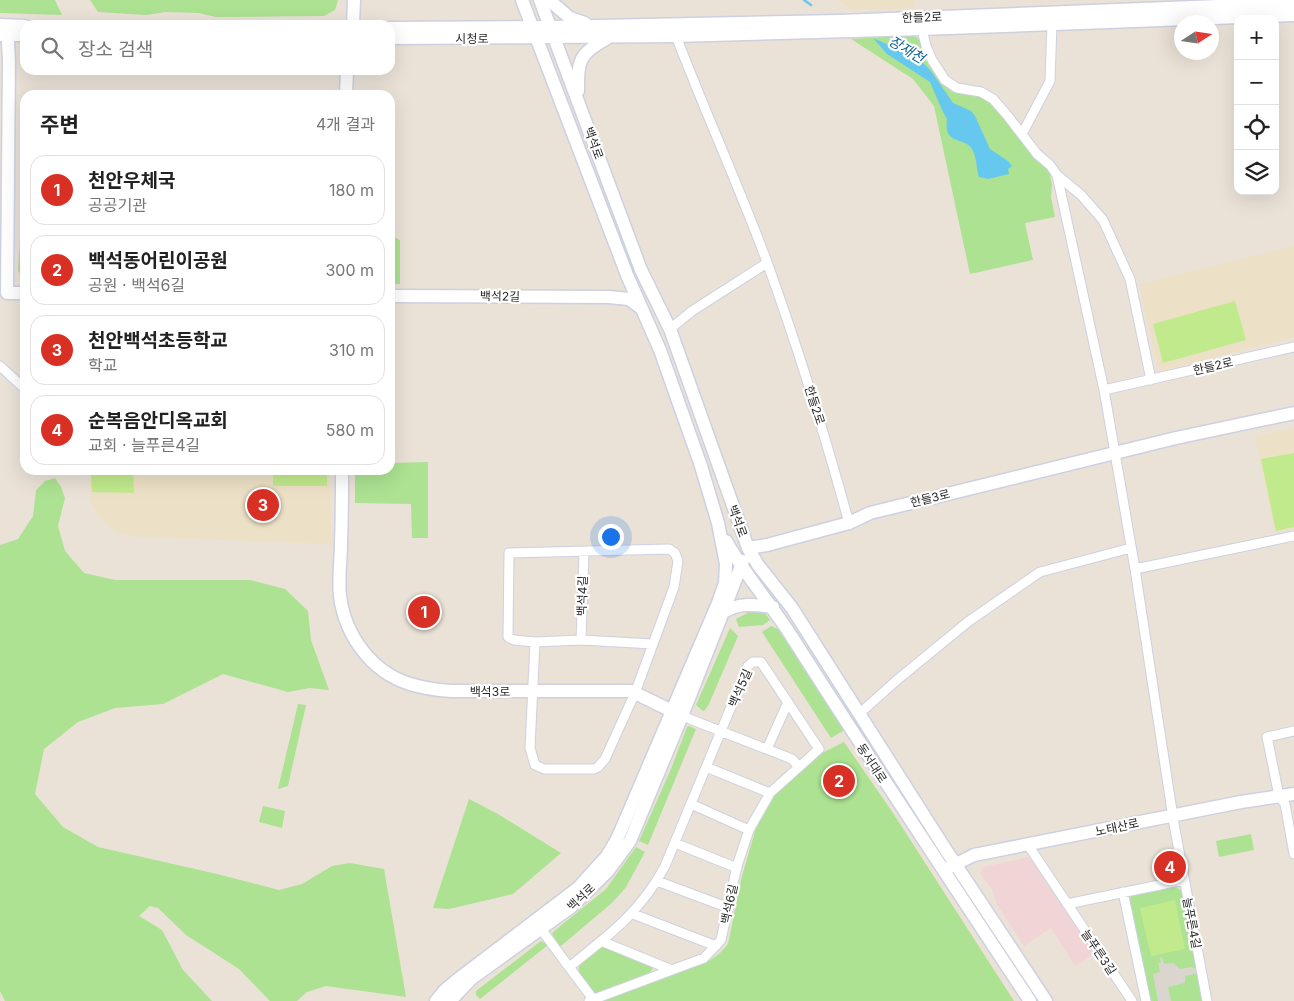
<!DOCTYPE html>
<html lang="ko">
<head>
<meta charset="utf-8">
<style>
  :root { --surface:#fff; --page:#f6f6f6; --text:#222; --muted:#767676; --line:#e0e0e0; --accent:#d93025 }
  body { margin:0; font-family:Inter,"Noto Sans KR",sans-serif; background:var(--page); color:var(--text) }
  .controls { position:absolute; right:15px; top:15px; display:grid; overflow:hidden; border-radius:10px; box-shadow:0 5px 20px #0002 }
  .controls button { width:45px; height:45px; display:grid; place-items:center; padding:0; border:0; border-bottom:1px solid var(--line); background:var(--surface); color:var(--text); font:25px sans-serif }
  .compass { position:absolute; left:1174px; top:15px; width:45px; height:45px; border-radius:50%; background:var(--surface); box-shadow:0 5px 20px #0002; rotate:78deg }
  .you { position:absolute; left:610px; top:536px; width:18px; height:18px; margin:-12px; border:4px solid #fff; border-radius:50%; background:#1a73e8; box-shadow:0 0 0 8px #1a73e833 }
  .badge { display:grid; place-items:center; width:32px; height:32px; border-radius:50%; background:var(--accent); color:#fff; font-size:16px; font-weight:700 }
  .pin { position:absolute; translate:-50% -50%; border:2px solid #fff; box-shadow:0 1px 5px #0006 }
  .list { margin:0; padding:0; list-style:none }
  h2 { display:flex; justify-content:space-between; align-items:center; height:65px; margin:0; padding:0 20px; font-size:21px }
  h2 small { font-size:16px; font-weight:400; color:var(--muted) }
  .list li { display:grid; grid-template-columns:32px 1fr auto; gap:15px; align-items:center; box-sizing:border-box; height:70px; margin:0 10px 10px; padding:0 10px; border:1px solid var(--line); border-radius:15px }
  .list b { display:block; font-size:19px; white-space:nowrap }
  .list p { margin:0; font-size:16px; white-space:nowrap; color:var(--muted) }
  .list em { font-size:16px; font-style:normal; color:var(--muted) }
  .icon { flex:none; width:28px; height:28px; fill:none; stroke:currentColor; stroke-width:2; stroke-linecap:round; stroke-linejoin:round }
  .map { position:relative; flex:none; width:1294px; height:1001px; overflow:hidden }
  .search { position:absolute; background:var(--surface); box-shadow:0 5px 20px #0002; left:20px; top:20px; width:375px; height:55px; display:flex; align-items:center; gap:12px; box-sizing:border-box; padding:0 18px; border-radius:15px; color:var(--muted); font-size:19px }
  .panel { position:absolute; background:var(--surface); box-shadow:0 5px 20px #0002; left:20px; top:90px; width:375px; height:385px; border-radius:15px }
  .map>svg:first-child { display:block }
  .education { fill:#ece1c6 }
  .medical { fill:#f1d4d5 }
  .green { fill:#ace292 }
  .pitch { fill:#c1ea8d }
  .plaza { fill:#dad5ce }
  .water { fill:#67c8ef }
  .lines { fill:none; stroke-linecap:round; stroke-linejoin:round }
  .stream { stroke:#67c8ef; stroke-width:2.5 }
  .street-casing { stroke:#cdd0e0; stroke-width:11 }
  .secondary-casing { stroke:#cdd0e0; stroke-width:15 }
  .street { stroke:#fff; stroke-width:9 }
  .secondary { stroke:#fff; stroke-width:12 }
  .labels { text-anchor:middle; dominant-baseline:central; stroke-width:4.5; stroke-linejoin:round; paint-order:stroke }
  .street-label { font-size:12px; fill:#272727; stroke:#fff }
  .water-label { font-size:14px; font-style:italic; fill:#0c6395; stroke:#fff }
</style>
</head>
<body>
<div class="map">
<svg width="1294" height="1001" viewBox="0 0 1294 1001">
  <rect width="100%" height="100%" fill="#eae2d7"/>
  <path class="education" d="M837,0H915V8L851,10Z
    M1294,246V337L1161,371L1157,366L1139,284Z
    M1294,428V529L1275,533L1255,437Z
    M89,470H330L331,544L134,537L120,533L106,525L98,515L91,503Z"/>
  <path class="medical" d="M1029,857L1094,954L1075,966L1051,928L1024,946L996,903L993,891L980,873L983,867Z"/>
  <path class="green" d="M0,0H55L62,15L0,13Z
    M90,0H338L335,10L324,16L216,17L199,13L165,12L146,15L98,12Z
    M914,35L922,42L924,54L932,68L942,82L952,92L977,95L986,99L995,106L1034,158L1049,170L1052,185L1051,197L1055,217L1025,223L1033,260L970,274L934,106L913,79L851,39Z
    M22,214H25V280L22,279L18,270Z
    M390,235L400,240V284H390Z
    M428,462V538H412L411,504L355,503V470H390V463Z
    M55,478L61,487L65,498L58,526L65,551L84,573L115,580H250L285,589L308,611L311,640L329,690L310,688L288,692L223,674L163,704L115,708L78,722L44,749L35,794L63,827L98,847L213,873L279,890L302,884L332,866L350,863L384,869L406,997L326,986L307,992L297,1001H270L239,969L186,935L158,908L150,906L139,916L162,930L183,970L212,1001H5L0,991V545L18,539L33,516L36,490L45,481Z
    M755,609L764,612L770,620L763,625L739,627L736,619Z
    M771,626L778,629L844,728L843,731L831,738L762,632Z
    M730,628L738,636L709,704L705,710L703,711L696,705Z
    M298,704L306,705L288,786L278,789Z
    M689,726L696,729L648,845L639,841L671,769L687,727Z
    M844,742L893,813L1014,1001H600L709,961L720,953L728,944L742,876L756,828L776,793L820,754Z
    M469,799L498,814L561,853L513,894L449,909L433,908Z
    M263,806L285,811L282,828L259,822Z
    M1251,834L1254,850L1219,857L1216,841Z
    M636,847L645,852L626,887L613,902L561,946L559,945L552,934L553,932L606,889Z
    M1174,887L1181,890L1203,1001H1149L1129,901L1131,896Z
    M541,941L548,945L480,999L476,995V991Z
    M605,946L654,966L648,976L594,995L578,976L579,966L599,947Z"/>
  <path class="pitch" d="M1235,301L1246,340L1163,363L1153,324Z
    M1294,453V527L1276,531L1261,459Z
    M91,470H133L134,493L92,492Z
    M273,470H327V486H273Z
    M1175,900L1185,949L1151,956L1140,908Z"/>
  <path class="plaza" d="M1162,957L1164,964L1174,963L1180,969L1192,967L1197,969L1198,973L1185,976V983L1168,987L1171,1001H1158L1153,974L1160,972L1158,963H1161L1160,958Z"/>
  <path class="water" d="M873,38L893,47L924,64L931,71L953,103L971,111L975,116L990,149L1008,161L1012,166L1008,169L1009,174L988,179L979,177C976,168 977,157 972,149C964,136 943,146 947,119L943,112L930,82L887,54Z"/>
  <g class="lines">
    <path class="stream" d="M804,0L811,5"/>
    <g class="street-casing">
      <path id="street" d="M922,29L926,46L932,60L945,80L957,88L981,92L993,99L1007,115L1037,154L1050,165L1057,175L1081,195L1103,220L1130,279L1151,380
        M676,36C705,112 739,186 767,262C798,348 825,435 849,523
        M1022,134L1050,81L1052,23
        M1057,175L1104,390L1115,453L1135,569L1174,824L1207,1001
        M670,329L692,311L767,263
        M0,366L25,389
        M1104,390L1294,347
        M669,549L675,553L678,561L674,587L635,693L605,759L598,767L594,769H544L535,765L530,748L535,642L514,640L508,637L509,553Z
        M1135,569L1294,536
        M581,640L584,552
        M535,642L581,640L653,644
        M859,714L897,680L969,621L1040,572L1131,548
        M682,716L792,759L799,767
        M1294,731L1267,737L1279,796L1285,804L1294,854
        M767,749L788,702
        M706,767L770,793
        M691,804L749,830
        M675,843L737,868
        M1028,845L1132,1001
        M657,881L729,908
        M1123,892L1146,1001
        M1067,904L1184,880
        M633,914L716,946
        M541,929L569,967C608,936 641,912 665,866L748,666L753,662H761L819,749L770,793L749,830L737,866L721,940L704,958L589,1001
        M601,941L672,970
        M569,967L593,999"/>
    </g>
    <g class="secondary-casing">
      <path id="secondary" d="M540,0L641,270L670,329L748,548L758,565L792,608L944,847L1046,1001
        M549,0L570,18L585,23
        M0,25L25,26
        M353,25L354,0
        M7,26L9,60L7,293H25
        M390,28L551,27L839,21L1294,3
        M0,35H25
        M390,38L676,36L922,29L1294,15
        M578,91C578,62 578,54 606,39
        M346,95L347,70
        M390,296L609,297L629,299L641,308
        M342,470C342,494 342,518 341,543C341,560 338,579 340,596C345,635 371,672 410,684C423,688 437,690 451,691H631L678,714
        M726,541C745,575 771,604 792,637C870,760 950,880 1030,1001
        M748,548L767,545L849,523L870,513L1176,438L1294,413
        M724,612C740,602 754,605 773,607
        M948,868L974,855L1241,802L1294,794
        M436,1001L445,990L457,980L578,888L607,856L617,839L628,814L718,603L725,583L726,564L718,523L701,466L660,350L627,275L522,0
        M450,1001L472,978L571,907L608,871L630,841L682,716L743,561"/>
    </g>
    <use href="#street" class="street"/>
    <use href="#secondary" class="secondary"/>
  </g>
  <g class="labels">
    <g class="street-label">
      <text transform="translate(922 17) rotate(-2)">한들2로</text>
      <text x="472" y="38">시청로</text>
      <text transform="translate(594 143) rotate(70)">백석로</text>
      <text transform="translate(500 296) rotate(1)">백석2길</text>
      <text transform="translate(1213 366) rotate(-13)">한들2로</text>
      <text transform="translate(815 405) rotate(72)">한들2로</text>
      <text transform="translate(930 498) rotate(-14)">한들3로</text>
      <text transform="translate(738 521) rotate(70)">백석로</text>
      <text transform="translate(582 596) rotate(-88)">백석4길</text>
      <text transform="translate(740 688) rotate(-66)">백석5길</text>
      <text x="490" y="691">백석3로</text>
      <text transform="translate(872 763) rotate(57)">동서대로</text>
      <text transform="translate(1117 827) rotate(-12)">노태산로</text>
      <text transform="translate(581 897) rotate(-43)">백석로</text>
      <text transform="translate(729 904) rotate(-78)">백석6길</text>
      <text transform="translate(1192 923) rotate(79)">늘푸른4길</text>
      <text transform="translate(1099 952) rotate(56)">늘푸른3길</text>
    </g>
    <g class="water-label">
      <text transform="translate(907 49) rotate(31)">장재천</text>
    </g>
  </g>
</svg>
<div class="controls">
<button>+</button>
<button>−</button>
<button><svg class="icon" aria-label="locate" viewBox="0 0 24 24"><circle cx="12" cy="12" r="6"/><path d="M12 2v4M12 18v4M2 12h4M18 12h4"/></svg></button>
<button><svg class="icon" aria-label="layers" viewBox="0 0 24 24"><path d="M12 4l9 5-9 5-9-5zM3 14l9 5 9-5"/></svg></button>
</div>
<svg class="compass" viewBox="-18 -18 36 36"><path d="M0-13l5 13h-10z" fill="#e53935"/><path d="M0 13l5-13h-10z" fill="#767676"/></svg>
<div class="you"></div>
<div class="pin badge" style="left:424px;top:612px">1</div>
<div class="pin badge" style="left:839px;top:781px">2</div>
<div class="pin badge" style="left:263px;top:505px">3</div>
<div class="pin badge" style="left:1170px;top:867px">4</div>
<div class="search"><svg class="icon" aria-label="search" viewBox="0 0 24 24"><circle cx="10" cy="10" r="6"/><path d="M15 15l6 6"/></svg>장소 검색</div>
<section class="panel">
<h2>주변<small>4개 결과</small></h2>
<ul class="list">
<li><span class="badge">1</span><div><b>천안우체국</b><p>공공기관</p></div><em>180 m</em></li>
<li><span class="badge">2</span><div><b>백석동어린이공원</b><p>공원 · 백석6길</p></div><em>300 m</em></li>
<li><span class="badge">3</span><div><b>천안백석초등학교</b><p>학교</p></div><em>310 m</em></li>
<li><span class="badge">4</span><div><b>순복음안디옥교회</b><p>교회 · 늘푸른4길</p></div><em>580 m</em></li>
</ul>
</section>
</div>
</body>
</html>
